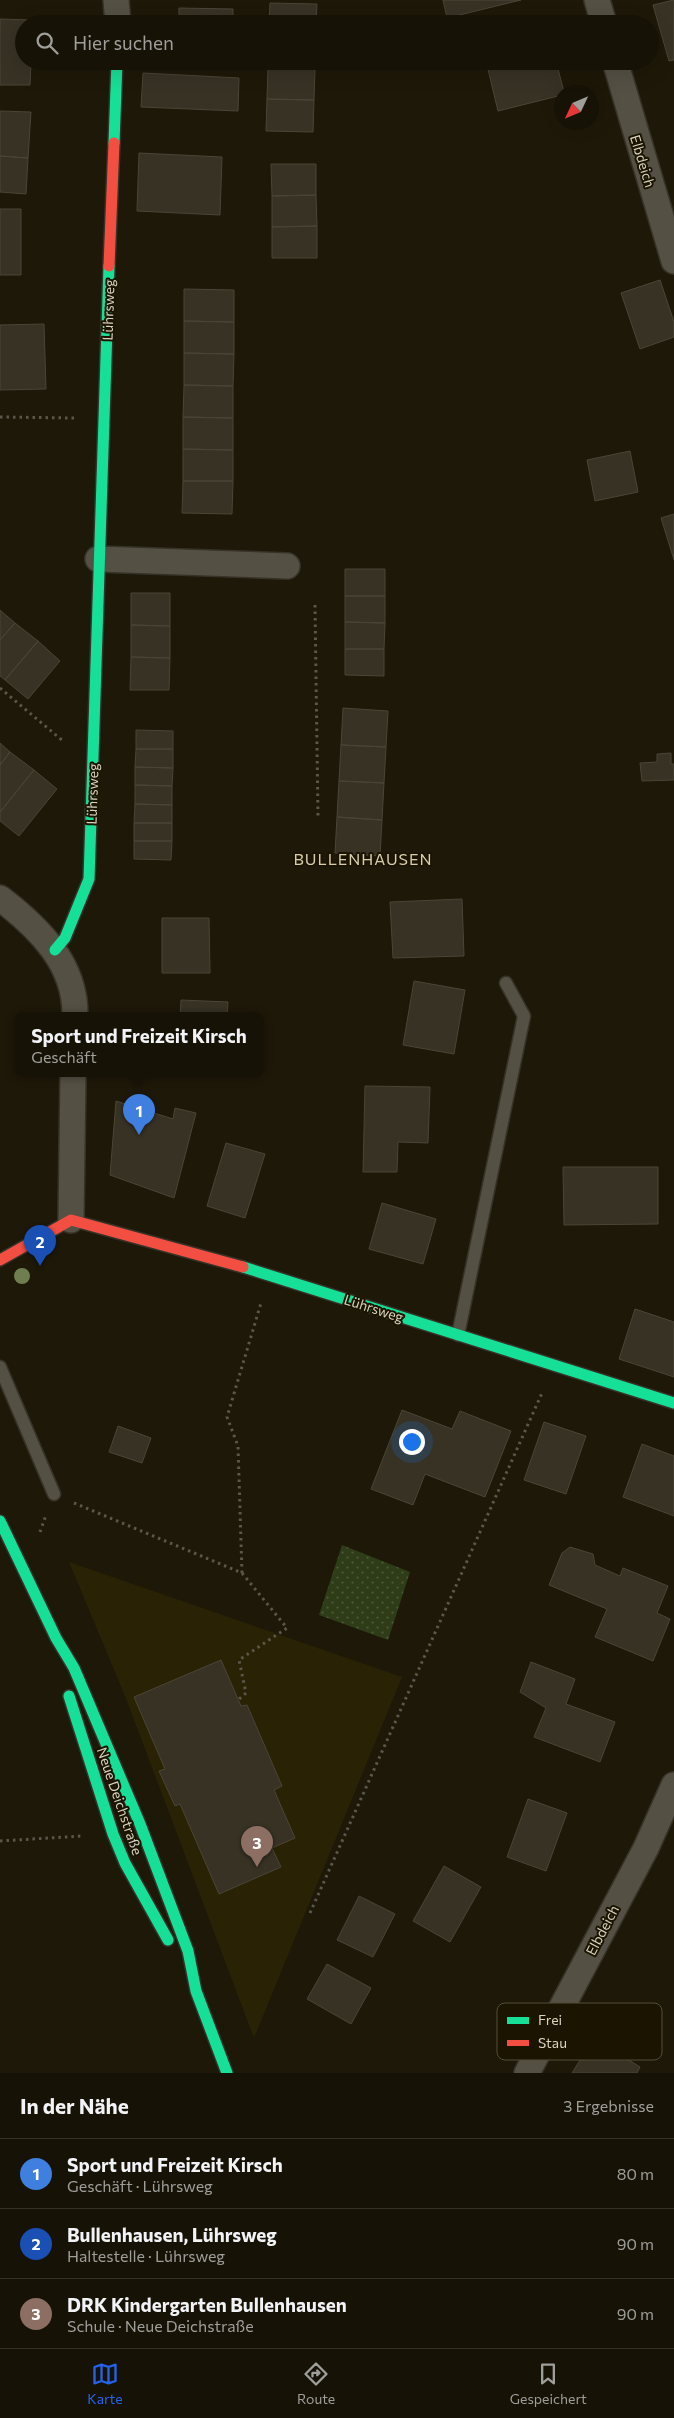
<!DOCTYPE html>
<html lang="de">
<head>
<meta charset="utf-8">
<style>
  :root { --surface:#161206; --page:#232014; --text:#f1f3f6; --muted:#9e9e9b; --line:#353228; --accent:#2563eb }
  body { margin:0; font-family:Commissioner,sans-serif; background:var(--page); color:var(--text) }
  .compass { position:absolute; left:554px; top:85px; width:45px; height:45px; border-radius:50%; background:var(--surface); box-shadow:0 5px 20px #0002; rotate:226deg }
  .you { position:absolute; left:411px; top:1441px; width:18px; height:18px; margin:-12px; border:4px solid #fff; border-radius:50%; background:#1a73e8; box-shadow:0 0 0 8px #1a73e833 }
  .badge { display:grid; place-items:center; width:32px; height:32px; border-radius:50%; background:var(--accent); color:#fff; font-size:16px; font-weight:700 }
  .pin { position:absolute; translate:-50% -41px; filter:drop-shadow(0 1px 2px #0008) }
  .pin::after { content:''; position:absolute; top:26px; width:18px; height:15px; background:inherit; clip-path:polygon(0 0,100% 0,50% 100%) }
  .popup { position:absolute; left:14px; top:1012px; width:250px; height:65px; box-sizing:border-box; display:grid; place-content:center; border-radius:10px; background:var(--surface); filter:drop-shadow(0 1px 4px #0005); font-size:16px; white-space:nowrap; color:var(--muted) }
  .popup b { font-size:19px; color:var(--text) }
  .popup::after { content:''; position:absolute; left:50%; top:100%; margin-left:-10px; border:10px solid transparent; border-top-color:var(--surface) }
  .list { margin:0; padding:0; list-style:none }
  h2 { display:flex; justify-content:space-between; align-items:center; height:65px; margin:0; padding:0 20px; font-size:21px }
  h2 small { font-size:16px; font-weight:400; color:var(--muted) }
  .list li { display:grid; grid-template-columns:32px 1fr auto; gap:15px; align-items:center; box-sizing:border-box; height:70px; padding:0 20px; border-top:1px solid var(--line) }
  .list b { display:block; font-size:19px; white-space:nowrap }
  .list p { margin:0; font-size:16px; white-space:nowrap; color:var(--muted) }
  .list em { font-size:16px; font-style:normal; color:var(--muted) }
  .icon { flex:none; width:28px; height:28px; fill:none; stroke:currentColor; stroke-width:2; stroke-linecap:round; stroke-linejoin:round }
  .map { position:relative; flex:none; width:674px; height:2073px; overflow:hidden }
  .search { position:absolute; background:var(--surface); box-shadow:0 5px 20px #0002; left:15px; right:15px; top:15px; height:55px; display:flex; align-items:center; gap:12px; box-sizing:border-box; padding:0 18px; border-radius:28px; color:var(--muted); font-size:19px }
  .sheet { height:275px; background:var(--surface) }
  nav { display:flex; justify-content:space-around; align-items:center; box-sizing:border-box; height:70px; border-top:1px solid var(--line); background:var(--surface); font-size:14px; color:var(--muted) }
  nav a { display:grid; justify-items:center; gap:2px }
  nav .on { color:var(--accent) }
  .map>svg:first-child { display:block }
  .built { fill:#292205 }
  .park { fill:url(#park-dots) }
  .building { fill:#373224; stroke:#4b4537 }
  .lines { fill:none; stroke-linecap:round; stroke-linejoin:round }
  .lane-casing { stroke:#363228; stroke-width:15 }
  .street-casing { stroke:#363228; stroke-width:28 }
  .fast-casing { stroke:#363228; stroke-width:14 }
  .jam-casing { stroke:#363228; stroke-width:14 }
  .path { stroke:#5a574b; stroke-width:3; stroke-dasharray:2.5 4; stroke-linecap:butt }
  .lane { stroke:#545044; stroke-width:12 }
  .street { stroke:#545044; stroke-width:25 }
  .fast { stroke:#16e098; stroke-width:11 }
  .jam { stroke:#f24e42; stroke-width:11 }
  .tree { fill:#6e7e51 }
  .labels { text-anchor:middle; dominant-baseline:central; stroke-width:4; stroke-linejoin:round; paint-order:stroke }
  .street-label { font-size:14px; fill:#d8d3c1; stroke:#1b1400 }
  .quarter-label { font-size:16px; letter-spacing:1px; fill:#d8cda9; stroke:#1b1400 }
  .key { fill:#1b1400; stroke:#544d3a; stroke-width:1 }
  .key-label { font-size:14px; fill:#d8d3c1 }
</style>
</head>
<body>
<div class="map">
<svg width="674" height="2073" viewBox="0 0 674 2073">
  <defs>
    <pattern id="park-dots" width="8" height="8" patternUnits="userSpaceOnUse" patternTransform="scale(1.25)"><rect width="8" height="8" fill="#2e3d18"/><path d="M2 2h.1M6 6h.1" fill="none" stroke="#4c5838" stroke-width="1.8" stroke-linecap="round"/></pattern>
  </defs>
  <rect width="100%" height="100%" fill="#1e1808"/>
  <path class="built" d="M69,1562L402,1677L254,2038L125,1696Z"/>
  <path class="park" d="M342,1545L410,1572L388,1640L319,1615Z"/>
  <path class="building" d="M443,0H521L447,18Z
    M674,0V60L669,61L653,5Z
    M270,3L317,4L316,24H269Z
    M179,8L233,9V24H179Z
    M0,19L31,20V24H24V61H31L30,85H0Z
    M268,61H315V68L268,67Z
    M486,61H556L564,92H562V95L498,111Z
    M268,67L315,68L314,100L267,99Z
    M143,73L239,78L238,111L141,107Z
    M267,99L314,100L313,132L266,131Z
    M0,111L31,112L28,158L0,156Z
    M139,153L222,157L220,215L137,211Z
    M0,156L28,158L26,194L0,192Z
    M271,164H316V195L272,196Z
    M316,195L317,226L272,227V196Z
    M0,209H21V275H0Z
    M317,226V258H272V227Z
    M660,280L674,322V337L640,349L621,293Z
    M184,289L234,290V322L184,321Z
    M184,321L234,322V354L184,353Z
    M44,324L46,389L0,390V325Z
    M184,353L234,354L233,386L184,385Z
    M184,385L233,386V418L183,417Z
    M183,417L233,418V450L183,449Z
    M183,449L233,450V481H183Z
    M630,451L638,492L595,501L587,460Z
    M183,481H233L232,514L182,513Z
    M674,514V560L661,518Z
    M345,569H385V596H345Z
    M131,593H170V626L131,625Z
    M345,596H385V623L345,622Z
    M0,610L15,623L0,640Z
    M345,622L385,623L384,649H345Z
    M15,623L38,641L5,680L0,676V640Z
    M131,625L170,626V658L131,657Z
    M38,641L60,661L28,699L5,680Z
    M345,649H384V676L345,675Z
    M131,657L170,658L169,690H130Z
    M343,708L388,711L386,747L341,745Z
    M136,730L173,731V749H136Z
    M0,743L10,752L0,765Z
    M341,745L386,747L384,783L339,781Z
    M136,749H173V768L135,767Z
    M10,752L34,770L0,812V765Z
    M671,753V764H674V780L642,781L640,763L657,762V754Z
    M135,767L173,768L172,786L135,785Z
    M34,770L57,789L19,836L0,821V812Z
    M339,781L384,783L382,820L337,817Z
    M135,785L172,786V805L135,804Z
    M135,804L172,805V823H134Z
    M337,817L382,820L380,856L335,853Z
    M134,823H172V841H134Z
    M134,841H172L171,860L134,859Z
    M462,899L464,956L393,958L390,902Z
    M162,918H209L210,973H162Z
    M414,981L465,990L454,1054L403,1045Z
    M181,1000L228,1002L227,1016H180Z
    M365,1086L430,1087L428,1143L398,1142L397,1172H363Z
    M116,1101L173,1119L175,1108L196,1113L174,1198L110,1175Z
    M226,1143L265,1154L245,1218L207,1206Z
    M563,1167H658V1224L564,1225Z
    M382,1203L436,1219L423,1264L369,1249Z
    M635,1309L674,1322V1377L619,1359Z
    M402,1410L452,1429L460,1411L511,1431L485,1497L425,1474L413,1505L371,1489Z
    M544,1422L586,1436L566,1494L524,1480Z
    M118,1426L151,1438L142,1463L109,1452Z
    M642,1444L674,1456V1516L623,1497Z
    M570,1547L593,1554L595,1565L620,1576L623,1568L668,1586L657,1613L670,1619L653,1661L595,1637L607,1609L549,1585L562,1553Z
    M221,1660L241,1706L247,1705L282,1786L274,1790L295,1838L272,1848L281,1867L219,1894L180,1804L175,1806L159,1771L165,1769L134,1697Z
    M531,1662L575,1679L566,1704L615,1722L600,1762L534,1737L546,1708L520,1692Z
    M528,1799L567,1813L546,1871L507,1857Z
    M444,1866L481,1887L450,1942L413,1921Z
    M359,1896L395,1914L373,1957L337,1940Z
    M327,1964L371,1988L351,2024L307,1999Z
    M594,2038L640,2067L637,2073H572Z"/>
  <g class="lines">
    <g class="lane-casing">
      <path id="lane" d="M458,1335L524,1016L506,983
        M0,1367L54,1494"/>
    </g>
    <g class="street-casing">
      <path id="street" d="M116,0L118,24
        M597,0L604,24
        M615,61L674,261
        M98,559L287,566
        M0,898C39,928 76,964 75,1016
        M71,1220L73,1074
        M527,2073L646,1848L674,1785"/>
    </g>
    <g class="fast-casing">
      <path id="fast" d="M114,143L117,61
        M55,950L65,938L89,879L109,266
        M243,1267L674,1403
        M0,1521L56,1638L74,1668L140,1824L188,1951L196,1991L227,2073
        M69,1696L113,1834L125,1863L168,1940"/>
    </g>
    <g class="jam-casing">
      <path id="jam" d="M109,266L114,143
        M0,1260L71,1220L243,1267"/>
    </g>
    <path class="path" d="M0,417L74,418
      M315,605L318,817
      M0,688L63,741
      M74,1503L242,1573L287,1628L239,1660L246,1693L238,1700
      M40,1532L46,1515
      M242,1573L238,1446L227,1417L261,1303
      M0,1841L82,1836
      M310,1913L542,1393"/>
    <use href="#lane" class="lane"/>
    <use href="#street" class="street"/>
    <use href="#fast" class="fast"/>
    <use href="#jam" class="jam"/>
  </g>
  <circle class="tree" cx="22" cy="1276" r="8"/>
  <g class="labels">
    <g class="street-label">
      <text transform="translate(643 161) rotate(73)">Elbdeich</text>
      <text transform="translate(108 310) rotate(-88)">Lührsweg</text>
      <text transform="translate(92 794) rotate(-88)">Lührsweg</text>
      <text transform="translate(374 1308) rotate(18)">Lührsweg</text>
      <text transform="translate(120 1801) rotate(71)">Neue Deichstraße</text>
      <text transform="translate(602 1930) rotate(-62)">Elbdeich</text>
    </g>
    <g class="quarter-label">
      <text x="363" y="858">BULLENHAUSEN</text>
    </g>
  </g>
  <rect x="497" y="2003" width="165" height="57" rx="8" class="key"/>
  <rect x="507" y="2017" width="22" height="7" fill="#16e098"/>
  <rect x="507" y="2040" width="22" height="6" fill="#f24e42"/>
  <g class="key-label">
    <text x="538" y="2025">Frei</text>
    <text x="538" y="2048">Stau</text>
  </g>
</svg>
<svg class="compass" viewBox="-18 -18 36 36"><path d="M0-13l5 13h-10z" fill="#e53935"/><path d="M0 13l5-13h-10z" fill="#9e9e9b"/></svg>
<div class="you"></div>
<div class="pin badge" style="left:139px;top:1135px;background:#3f7fe0">1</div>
<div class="popup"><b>Sport und Freizeit Kirsch</b>Geschäft</div>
<div class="pin badge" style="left:40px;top:1266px;background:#1a4fb4">2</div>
<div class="pin badge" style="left:257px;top:1867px;background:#8d6e63">3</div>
<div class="search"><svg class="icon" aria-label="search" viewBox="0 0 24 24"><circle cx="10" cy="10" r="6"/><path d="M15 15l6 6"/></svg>Hier suchen</div>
</div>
<section class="sheet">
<h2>In der Nähe<small>3 Ergebnisse</small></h2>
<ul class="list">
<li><span class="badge" style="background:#3f7fe0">1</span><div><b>Sport und Freizeit Kirsch</b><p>Geschäft · Lührsweg</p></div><em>80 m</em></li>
<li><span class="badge" style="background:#1a4fb4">2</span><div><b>Bullenhausen, Lührsweg</b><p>Haltestelle · Lührsweg</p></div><em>90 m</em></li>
<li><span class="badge" style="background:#8d6e63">3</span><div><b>DRK Kindergarten Bullenhausen</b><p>Schule · Neue Deichstraße</p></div><em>90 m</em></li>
</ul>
</section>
<nav>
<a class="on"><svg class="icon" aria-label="map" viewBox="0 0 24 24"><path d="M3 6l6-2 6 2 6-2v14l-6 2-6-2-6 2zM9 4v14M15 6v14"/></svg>Karte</a>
<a><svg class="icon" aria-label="directions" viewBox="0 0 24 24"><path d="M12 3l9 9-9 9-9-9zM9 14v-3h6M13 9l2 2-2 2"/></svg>Route</a>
<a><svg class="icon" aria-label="saved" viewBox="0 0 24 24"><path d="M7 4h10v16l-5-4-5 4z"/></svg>Gespeichert</a>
</nav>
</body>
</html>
